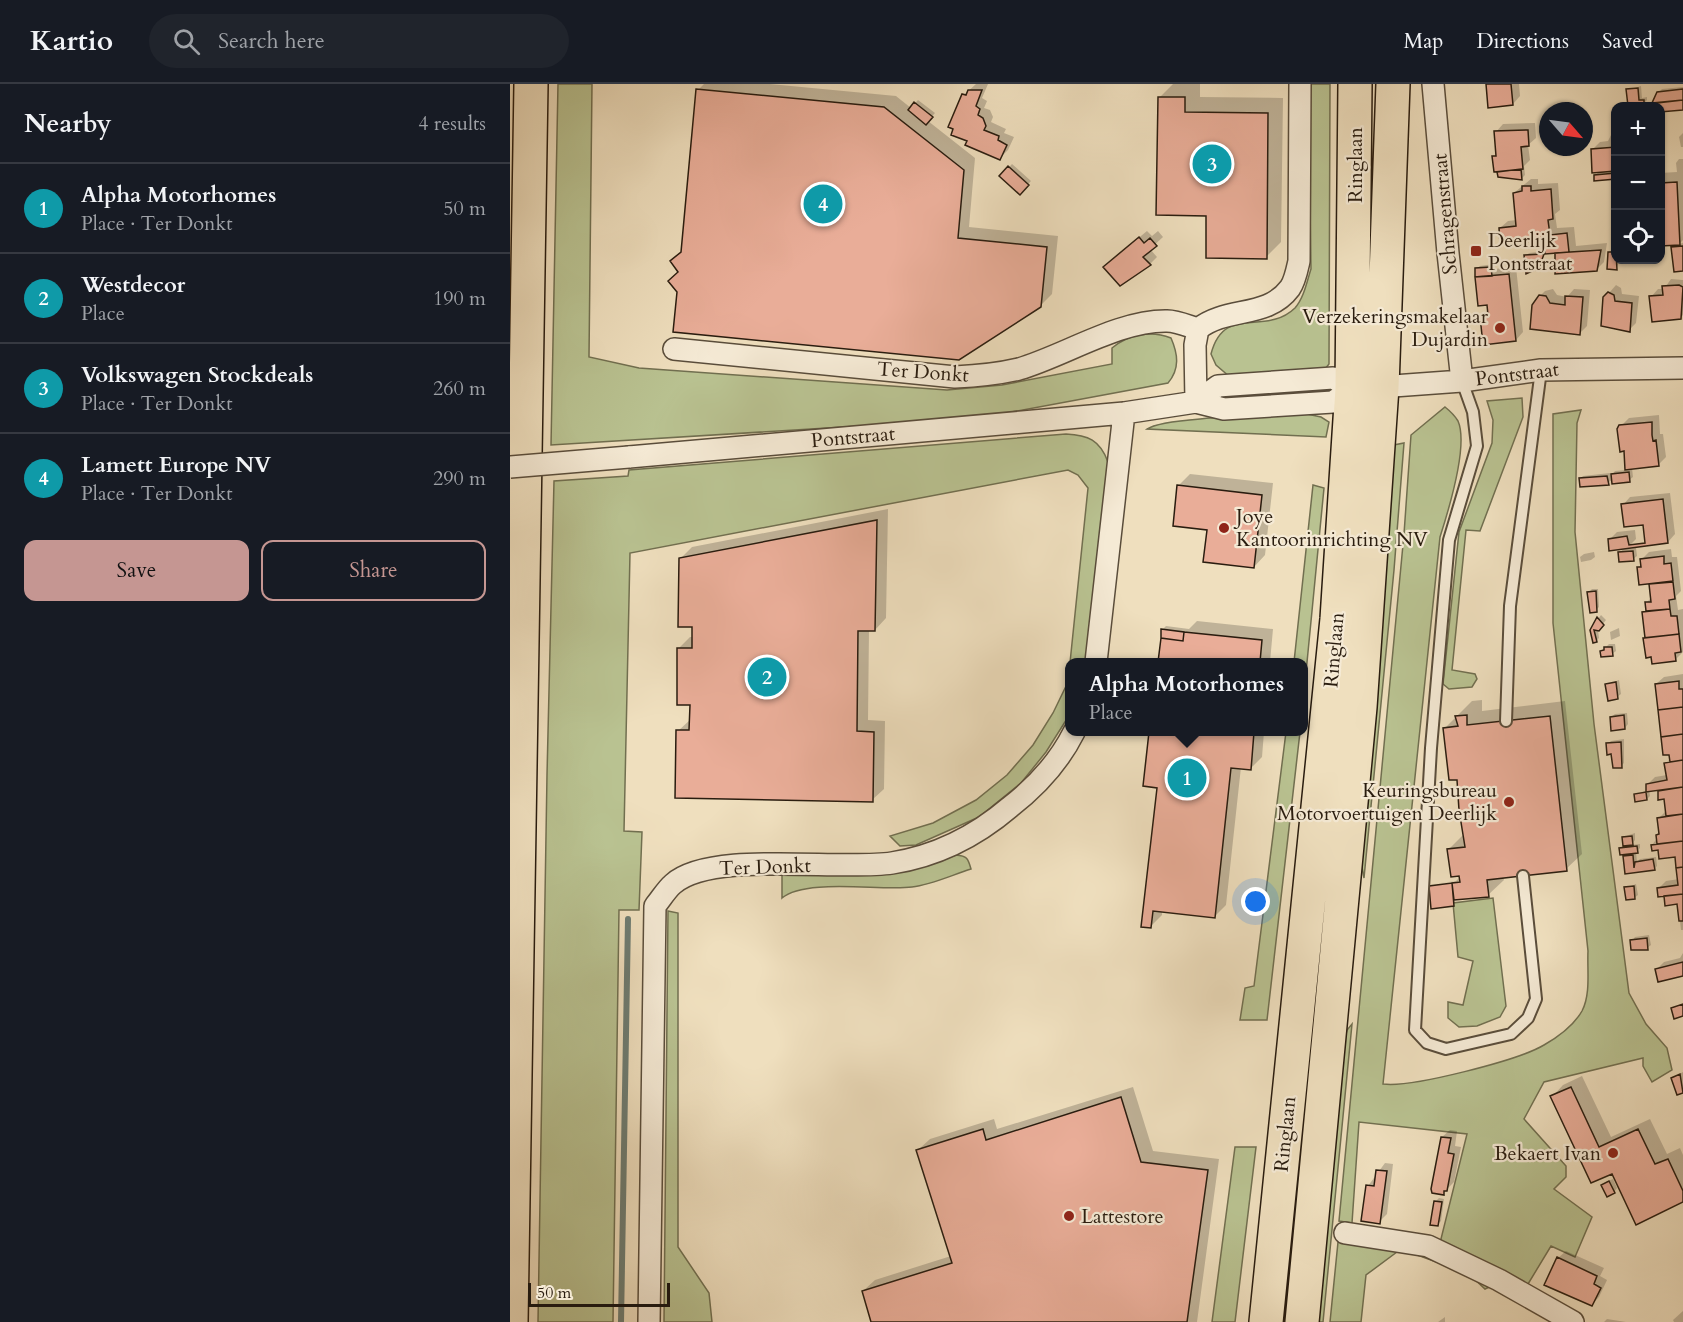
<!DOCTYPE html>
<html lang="en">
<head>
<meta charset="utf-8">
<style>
  :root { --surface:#171b24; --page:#20242c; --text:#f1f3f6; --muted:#9ea1a6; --line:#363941; --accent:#c59692 }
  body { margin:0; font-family:Cardo,serif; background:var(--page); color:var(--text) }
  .controls { position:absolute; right:18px; top:18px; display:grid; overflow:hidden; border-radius:12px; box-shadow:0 2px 4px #0004 }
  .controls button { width:54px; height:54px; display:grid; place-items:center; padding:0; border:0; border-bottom:2px solid var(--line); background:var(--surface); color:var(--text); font:30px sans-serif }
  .compass { position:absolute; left:1029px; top:18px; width:54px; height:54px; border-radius:50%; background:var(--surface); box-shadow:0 2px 4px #0004; rotate:118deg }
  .scale { position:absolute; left:18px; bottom:15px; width:142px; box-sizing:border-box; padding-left:6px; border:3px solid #291c0f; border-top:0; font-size:16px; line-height:21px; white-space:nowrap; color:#291c0f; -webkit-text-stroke:4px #f5ead5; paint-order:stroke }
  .you { position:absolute; left:746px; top:818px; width:21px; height:21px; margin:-15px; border:4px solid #fff; border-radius:50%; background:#1a73e8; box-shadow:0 0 0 9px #1a73e833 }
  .badge { display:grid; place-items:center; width:39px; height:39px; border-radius:50%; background:var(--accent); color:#fff; font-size:20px; font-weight:700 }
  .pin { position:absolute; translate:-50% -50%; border:3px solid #fff; box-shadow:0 2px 6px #0006 }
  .popup { position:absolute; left:555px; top:574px; width:243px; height:78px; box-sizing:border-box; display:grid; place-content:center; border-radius:12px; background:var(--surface); filter:drop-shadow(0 2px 4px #0005); font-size:20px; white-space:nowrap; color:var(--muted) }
  .popup b { font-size:22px; color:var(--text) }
  .popup::after { content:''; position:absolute; left:50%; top:100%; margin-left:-12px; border:12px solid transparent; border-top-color:var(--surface) }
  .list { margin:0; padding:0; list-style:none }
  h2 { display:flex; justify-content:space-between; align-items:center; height:78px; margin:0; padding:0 24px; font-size:26px }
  h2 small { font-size:20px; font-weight:400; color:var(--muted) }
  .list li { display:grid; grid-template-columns:39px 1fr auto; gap:18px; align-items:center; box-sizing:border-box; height:90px; padding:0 24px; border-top:2px solid var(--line) }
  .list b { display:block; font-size:22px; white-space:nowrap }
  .list p { margin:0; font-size:20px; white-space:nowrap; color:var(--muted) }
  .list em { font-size:20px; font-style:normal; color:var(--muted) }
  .actions { display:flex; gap:12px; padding:18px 24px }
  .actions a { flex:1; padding:14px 0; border:2px solid var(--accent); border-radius:12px; text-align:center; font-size:21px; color:var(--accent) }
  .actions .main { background:var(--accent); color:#111 }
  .icon { flex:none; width:33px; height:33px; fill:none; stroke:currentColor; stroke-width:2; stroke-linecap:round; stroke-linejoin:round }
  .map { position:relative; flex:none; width:1173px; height:1238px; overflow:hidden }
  header { display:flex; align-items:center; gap:36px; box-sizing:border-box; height:84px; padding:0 30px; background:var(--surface); border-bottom:2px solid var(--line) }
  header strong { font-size:28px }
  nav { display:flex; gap:33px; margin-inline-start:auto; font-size:21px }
  .search { width:420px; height:54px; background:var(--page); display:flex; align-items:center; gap:15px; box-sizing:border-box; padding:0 21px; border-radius:33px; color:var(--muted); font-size:22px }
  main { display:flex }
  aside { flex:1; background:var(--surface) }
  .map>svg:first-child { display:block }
  .green { fill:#b9c291; stroke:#716f50; stroke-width:1.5 }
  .shadow { fill:#0003 }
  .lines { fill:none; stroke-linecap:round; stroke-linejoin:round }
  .stream { stroke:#6d7c72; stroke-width:6 }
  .building { fill:#e9ad98; stroke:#291c0f; stroke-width:1.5 }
  .service-casing { stroke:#5a4d3b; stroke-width:14 }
  .minor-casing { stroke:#5a4d3b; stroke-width:24 }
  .primary-casing { stroke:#291c0f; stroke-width:36 }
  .motorway-casing { stroke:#291c0f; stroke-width:36 }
  .service { stroke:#f5ead5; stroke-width:10 }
  .minor { stroke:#f5ead5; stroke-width:21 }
  .primary { stroke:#efdfbe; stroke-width:33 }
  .motorway { stroke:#efdfbe; stroke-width:33 }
  .minor-bridge-casing { stroke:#5a4d3b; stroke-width:24; stroke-linecap:butt }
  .minor-bridge { stroke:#f5ead5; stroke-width:21 }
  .poi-dot { fill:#8f2418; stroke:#f5ead5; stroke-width:2 }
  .labels { text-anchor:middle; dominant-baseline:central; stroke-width:4.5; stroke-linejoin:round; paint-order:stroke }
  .street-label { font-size:20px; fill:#291c0f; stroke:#f5ead5 }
  .poi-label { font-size:20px; fill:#291c0f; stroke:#f5ead5; text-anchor:start }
</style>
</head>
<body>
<header>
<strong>Kartio</strong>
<div class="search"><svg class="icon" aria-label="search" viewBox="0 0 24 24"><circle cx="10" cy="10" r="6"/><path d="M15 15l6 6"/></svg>Search here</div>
<nav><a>Map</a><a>Directions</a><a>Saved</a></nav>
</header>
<main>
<aside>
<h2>Nearby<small>4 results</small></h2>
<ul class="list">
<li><span class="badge" style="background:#0f9aa8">1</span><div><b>Alpha Motorhomes</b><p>Place · Ter Donkt</p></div><em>50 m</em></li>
<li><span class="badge" style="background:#0f9aa8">2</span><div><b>Westdecor</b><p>Place</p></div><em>190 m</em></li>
<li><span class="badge" style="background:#0f9aa8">3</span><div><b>Volkswagen Stockdeals</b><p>Place · Ter Donkt</p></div><em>260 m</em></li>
<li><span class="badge" style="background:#0f9aa8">4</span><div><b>Lamett Europe NV</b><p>Place · Ter Donkt</p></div><em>290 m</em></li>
</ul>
<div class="actions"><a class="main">Save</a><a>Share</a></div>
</aside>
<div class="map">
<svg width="1173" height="1238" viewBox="0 0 1173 1238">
  <rect width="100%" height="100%" fill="#efdfbe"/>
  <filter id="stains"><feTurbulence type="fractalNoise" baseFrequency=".00333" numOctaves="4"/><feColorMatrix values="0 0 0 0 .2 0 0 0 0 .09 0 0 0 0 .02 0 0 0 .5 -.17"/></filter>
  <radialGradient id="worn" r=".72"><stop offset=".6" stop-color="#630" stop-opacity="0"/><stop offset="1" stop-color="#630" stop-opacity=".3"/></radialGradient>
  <path class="green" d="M48,0H82L79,273L129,284L437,306L492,301L602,280V264C619,250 641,246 661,254C668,270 670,285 658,299L496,329L398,339L41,361Z
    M798,0H820L819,280L815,285L720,293L706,281L701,270C714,219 755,253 785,224C794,214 797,197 801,185Z
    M1012,314L1013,333L970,447L956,446L942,586L965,590L967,595L962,603L939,605L933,600L949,448L982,359L983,336L977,317Z
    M935,323C940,327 945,332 948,337C959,362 938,428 930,453L873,1000C901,1004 1009,976 1034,961C1048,953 1064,941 1072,927C1081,910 1077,885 1078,867L1043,539V330L1071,326L1067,339L1065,448L1084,640L1119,909L1136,940L1157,964L1162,986L1142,998L1133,982V974L1034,998L1014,1035L1056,1082V1093L1044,1105L1082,1133L1065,1173L1041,1162L1015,1205L929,1163L957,1050L849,1038L842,1139L829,1137L894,450L901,351Z
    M797,330L811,333L819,338L816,353L637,345C655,332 768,332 797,330Z
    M556,350C578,351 590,356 598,378L576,578H560V630L536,668L511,699L469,733L406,761L390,762L380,752L423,739L466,716L497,691L523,661L543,629L558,598L578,404L568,391L558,386L120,469L114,747L132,748L129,826H109L103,1238H28L37,691L44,397L118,392L119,386Z
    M894,359L884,486L854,794L848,763L884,361Z
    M803,401L814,404L794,609V578H784Z
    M776,648H790L757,936H730L735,904L744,902Z
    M446,771C457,772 458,774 461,785C442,791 421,801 402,803C371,807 295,794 272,814V790L407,784Z
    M983,814L996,922L990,933L967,942L949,943L938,934V918L953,921L963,877L948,873L943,819Z
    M158,827L168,829V1163L199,1209L202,1238H154Z
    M842,940L813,1238H803L830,973L837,946Z
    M725,1063H746L725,1238H702Z
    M828,1158L902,1162L988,1199L975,1205L959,1190L891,1165L856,1191L851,1238H820Z"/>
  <path class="shadow" d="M194,0H260L386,12L401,24L408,16L425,29L418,37L465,74L459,143L548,152L542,210L530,222L170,187L162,177L172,167L188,6Z
    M466,0H478L472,14L477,17L474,24L480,26L483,33L481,38L496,45L494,49L504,53L498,66L490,74L459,57L454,11Z
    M663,0H690V13L773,14L771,158L756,173L698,131L649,14Z
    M977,0H1009L1010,12L1003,20Z
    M1131,2L1132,14L1137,13V16L1134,19L1119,21L1118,6Z
    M1173,3V24L1150,22L1148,9L1152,5Z
    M1025,39L1026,54L1018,61L1020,76L1014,82L1015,91L1012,94L989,88L992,86L984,73L988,69L986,48L993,40Z
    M1173,49V63H1171L1169,53Z
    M1101,51H1106V94L1086,91L1090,86L1082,66L1090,58L1098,57Z
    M1169,75H1173V156L1169,160L1173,159V185L1163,164L1167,159L1150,161V89L1167,88L1166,79Z
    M502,80L521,97L510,109L491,92Z
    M1021,95H1028V100L1048,99L1050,126L1045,130L1047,144L1064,143L1066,162L1097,159L1094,178L1086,186L1046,168H1036L1028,182L1016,172L1019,169L1037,167L1035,154L990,144L998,137L1007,136L1004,109Z
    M637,147L642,152L648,147L653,153L640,165L647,173L640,180L603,175Z
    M1103,165H1106V176H1110L1106,184L1099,168Z
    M984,180V185L1006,183L1013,248L1006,256L971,233L979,225L966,185L970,182Z
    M1161,195L1173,196V231L1170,234L1141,213L1148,205H1154Z
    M1106,201L1111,204L1112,210L1129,212L1126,239L1119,246L1104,245L1099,209Z
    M1043,205L1047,211L1057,213L1064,205L1080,206L1077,242L1070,249L1027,215L1035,207Z
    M1149,331L1150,350H1153L1156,373L1149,380L1122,384L1123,393L1119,396L1103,395L1098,399L1070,395L1073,392L1100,389L1101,392L1105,387L1117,386L1111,342L1119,334Z
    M680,390L763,399L755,471L744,483L698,445L669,401Z
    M1160,409L1165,450L1158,458L1113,421L1120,413Z
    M378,425L376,534L365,546H359L358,636L375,637L374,705L362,716L168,647L181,635L182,620L169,564L180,553H184L170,475L182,463Z
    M1125,446L1126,455L1116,465L1126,464L1127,472L1123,475L1109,469L1115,463L1100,455L1107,448Z
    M1161,465L1162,473H1167L1171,507L1166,512L1168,526L1173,525V568L1165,576L1137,553L1134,528L1137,525L1136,519L1142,513L1140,499L1128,484L1132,480L1131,476L1139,468Z
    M1084,468L1085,473L1081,476L1071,478L1070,473L1074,470Z
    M1082,505H1088L1089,523L1086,526L1078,509Z
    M1091,531L1096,536L1088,546L1089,554L1086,557L1082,543Z
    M687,537L763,545L760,578H649L653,545L656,542L679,545Z
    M1109,544L1110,552L1101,556L1100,548Z
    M1099,560H1105L1106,567L1102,570L1092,567Z
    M1173,590V846H1171L1168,818L1148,805L1156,797L1169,795L1166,771L1142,761L1151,749L1149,734L1157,726L1155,713L1150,714L1149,705L1139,706L1140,712L1137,715L1125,711L1138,706V700L1145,693L1157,691L1156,679L1161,674L1146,600L1154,593Z
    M1109,596L1111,610L1107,613L1096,601Z
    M972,616V627L1055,617L1072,770L1056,785L993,793L994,796L978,811L946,815L943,821L921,803L949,800V797L923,800L946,797L952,791L939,765L954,750L955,728L934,645L962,617Z
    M1117,629L1118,640L1115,644L1101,633L1105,630Z
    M641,648H754L752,673L740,685L731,683L716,821L704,833L652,827V831L640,843L649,702L635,700Z
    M1114,655V679L1111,682L1098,660L1101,657Z
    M1125,749V756L1121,761L1130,760V764L1126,768L1127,778L1130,775L1146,773L1147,782L1144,785L1117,788L1115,773L1119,769L1111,765L1114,761L1113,753Z
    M1126,800L1128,811L1124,814L1116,804Z
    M1139,851L1141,861L1137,864L1122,857L1125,853Z
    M1173,869V890L1146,886L1154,878L1170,874Z
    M1173,988V1008L1168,1010L1162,994Z
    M1072,992L1101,1053L1140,1035L1157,1070L1170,1064L1173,1071V1117L1102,1088L1042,1013L1053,1001Z
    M623,1003L643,1067L709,1075L687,1238H363L353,1207L365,1196L441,1172L408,1066L420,1055L484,1035L487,1045Z
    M940,1046L947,1047L945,1062L951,1063L944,1098L933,1109L932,1053Z
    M875,1079L883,1080L877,1130L869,1138L858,1102Z
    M1103,1095L1107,1104L1104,1108L1096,1098Z
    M929,1114L934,1115L931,1137L927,1141L925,1118Z
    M1056,1167L1094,1184L1090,1192L1097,1196L1089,1213L1082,1220L1048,1174Z
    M1173,1227V1238H1164L1163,1236Z
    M935,1233V1238H928Z
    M1097,1235L1116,1238H1094Z"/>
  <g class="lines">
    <path class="stream" d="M111,1238L118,835"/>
  </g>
  <path class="building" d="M976,0H1001L1003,21L978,24Z
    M1128,4L1129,16H1134V21L1118,22L1116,5Z
    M186,5L374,23L454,86L448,154L537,163L531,223L449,276L163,248L167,208L158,197L168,188L160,177L171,168Z
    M1173,5V16L1142,19L1147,8Z
    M458,6H472L466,22L470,25L468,31L473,34L476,42L474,46L489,52L488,56L497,61L490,76L455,61L457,57L441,51L443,45L438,43L452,10L456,11Z
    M648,13H675V28L758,29L757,175L696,174V132L646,131Z
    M1173,16V26L1150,28V22H1148L1147,19Z
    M404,18L423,33L416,41L398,26Z
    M1018,46L1019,62L1011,63L1013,85L984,88L982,72H986L984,47Z
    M1106,63V87L1082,89L1081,65Z
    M498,82L519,101L510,111L489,92Z
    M1011,85L1012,96L988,93L987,88Z
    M1106,89V95L1084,97V91Z
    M1167,98L1170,161L1150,162V99Z
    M1012,102H1021V107L1041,105L1043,135L1038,136L1040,151L1057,149L1059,168L1035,170L1034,156L990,160L989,144L1006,142L1003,109L1012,107Z
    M629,153L634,159L640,154L647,162L633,173L641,181L610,202L593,183Z
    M1173,162V187L1164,188L1161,163Z
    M1091,166L1087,187L1045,190V169Z
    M1098,168H1106L1107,186L1097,185Z
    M1034,170L1029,184L1016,190L1014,171Z
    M981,183L982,192L965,193V184Z
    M999,190L1006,257L973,261L970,232L978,231L977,221L968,222L965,193Z
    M1169,201L1173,203L1171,235L1142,238L1139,212L1153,211L1152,202Z
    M1098,208L1104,211L1105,217L1122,219L1120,248L1091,242L1093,213Z
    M1029,211L1036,212L1040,219L1055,221V212L1073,213L1070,251L1020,245L1022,221Z
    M1142,338V351L1143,357L1146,356L1149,382L1115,386L1114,367L1110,368L1107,345L1109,341Z
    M1119,388L1120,398L1102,400L1101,390Z
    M1097,392L1099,401L1070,403L1069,394Z
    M667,401L752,411L744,484L693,478L697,446L663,442Z
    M1153,415L1158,459L1099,467L1098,455L1117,452L1119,461L1135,459L1133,441L1114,443L1111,420Z
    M367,436L365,547H348L347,647L364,648L363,718L165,714L166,646H179L180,621H167V564H182V543H168L169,474Z
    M1123,467L1124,477L1109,478L1108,468Z
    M1154,472V480L1161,479L1163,497L1129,501L1127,483H1131L1130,475Z
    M1163,498L1165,515L1159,516L1160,525L1136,527L1135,518H1141L1139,500Z
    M1086,507L1087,528L1080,529L1077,508Z
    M1160,525L1161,532H1167L1169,550L1135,554L1132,528Z
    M1087,533L1094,541L1089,547L1084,546L1087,558L1083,559L1080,546Z
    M651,545L674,548L673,557L651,554Z
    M674,548L752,556L750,578H648L651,554L673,557Z
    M1169,550L1171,568L1165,569L1166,577L1142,580L1141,573L1136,574L1133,554Z
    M1094,563H1102L1103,572L1091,573L1090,567L1094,566Z
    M1169,597V605H1173V623L1148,626L1145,600Z
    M1106,598L1108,615L1098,617L1095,600Z
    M1173,623V650L1151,653L1148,626Z
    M957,631V641L1040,632L1057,787L977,796L979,813L944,816L942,799L950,798L949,792L941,793L937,765L955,763L950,732L953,729L949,726L947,696H939L933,644L948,642L945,632Z
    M1114,631L1115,645L1101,647L1100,633Z
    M639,648H744L741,686L721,684L705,834L643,827L641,844L631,843L647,704L633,702Z
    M1173,650V676L1160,678L1159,671H1153L1151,653Z
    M1111,658L1112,684H1103L1101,670L1097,671L1096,659Z
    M1173,676V703L1136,708V700L1157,696L1154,679Z
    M1173,703V730L1156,732L1154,715L1148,716V707Z
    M1136,708L1137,716L1125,718L1124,710Z
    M1173,730V757L1147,760L1146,751L1149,750L1147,734Z
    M1122,752L1123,761L1113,762L1112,753Z
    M1173,757V783L1166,784L1165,773L1149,775L1148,766L1142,767L1141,761Z
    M1127,762L1128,769L1110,771L1109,764Z
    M1123,771L1124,784L1125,778L1143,775L1145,786L1115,790L1113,772Z
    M1173,783V810L1148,813L1147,804L1168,801L1166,784Z
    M942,799L944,822L921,825L919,802Z
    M1124,802L1125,815L1116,816L1114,803Z
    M1173,810V837H1169L1167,820L1155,822L1154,812Z
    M1137,854L1138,866H1121L1120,856Z
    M1173,878V892L1148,898L1145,885Z
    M1173,920V932L1164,935L1161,924Z
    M1170,990L1173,1009L1167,1011L1161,994Z
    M1061,1003L1089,1063L1128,1045L1145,1080L1158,1075L1173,1107V1118L1126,1141L1102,1090L1081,1099L1040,1012Z
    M611,1013L631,1078L698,1086L677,1238H361L352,1207L442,1179L406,1066L473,1045L476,1056Z
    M931,1053L941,1054L938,1069L944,1070L937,1107H934V1111L922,1109L921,1105Z
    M866,1086L877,1087L870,1140L851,1137L856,1101L864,1102Z
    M1099,1097L1105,1109L1097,1113L1091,1101Z
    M924,1117L932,1118L928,1142L920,1141Z
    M1047,1173L1087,1192L1084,1200L1091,1204L1082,1222L1034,1201Z"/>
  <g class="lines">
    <g class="service-casing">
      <path id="service" d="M952,297L963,328L967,362L939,456L921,664L905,946L917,959L936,965L1001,950L1018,934L1026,915L1013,792
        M996,637L1000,522L1031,286"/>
    </g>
    <g class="minor-casing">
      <path id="minor" d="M923,0L938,169L952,297
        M164,265L445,293C467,292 488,290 509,285C554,272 609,236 657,237C667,237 678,242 688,245
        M686,318L685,261L688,245C717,222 757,235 780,204C785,197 787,186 789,177L790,0
        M686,318L708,302L823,294L842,305
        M119,373L614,329L686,318L714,325L823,318L842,305L952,297L1031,286L1173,284
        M586,578L614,329
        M835,1149L918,1162L989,1196L1063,1238
        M139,1238L145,822C151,815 156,806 163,800C201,766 329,787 382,779C427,772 466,752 500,723C527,702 549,678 564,648"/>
    </g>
    <g class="primary-casing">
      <path id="primary" d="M756,1238L827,535L842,305L845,0
        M792,1238L850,623L872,303L883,0"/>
    </g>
    <g class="motorway-casing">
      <path id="motorway" d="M1,1238L21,0"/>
    </g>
    <use href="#service" class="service"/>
    <use href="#minor" class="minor"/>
    <use href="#primary" class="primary"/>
    <use href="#motorway" class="motorway"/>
    <g class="minor-bridge-casing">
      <path id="minor-bridge" d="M0,383L119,373"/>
    </g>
    <use href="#minor-bridge" class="minor-bridge"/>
  </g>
  <g class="poi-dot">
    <rect x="960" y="161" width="12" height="12" rx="3"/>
    <circle cx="990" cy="244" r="6"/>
    <circle cx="714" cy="444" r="6"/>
    <circle cx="999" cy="718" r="6"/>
    <circle cx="1103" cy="1069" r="6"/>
    <circle cx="559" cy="1132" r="6"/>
  </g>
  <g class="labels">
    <g class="street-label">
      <text transform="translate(845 81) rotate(-90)">Ringlaan</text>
      <text transform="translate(935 130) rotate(-95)">Schragenstraat</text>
      <text transform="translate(413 288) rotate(4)">Ter Donkt</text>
      <text transform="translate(1007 290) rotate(-7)">Pontstraat</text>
      <text transform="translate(343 353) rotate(-5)">Pontstraat</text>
      <text transform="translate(824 566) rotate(-85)">Ringlaan</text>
      <text transform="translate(255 783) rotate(-2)">Ter Donkt</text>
      <text transform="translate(775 1050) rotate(-84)">Ringlaan</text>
    </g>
    <g class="poi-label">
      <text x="978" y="156">Deerlijk<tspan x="978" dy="23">Pontstraat</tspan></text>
      <text x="978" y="232" text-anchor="end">Verzekeringsmakelaar<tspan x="978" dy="23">Dujardin</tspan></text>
      <text x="726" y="432">Joye<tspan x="726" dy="23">Kantoorinrichting NV</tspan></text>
      <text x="987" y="706" text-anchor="end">Keuringsbureau<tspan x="987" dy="23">Motorvoertuigen Deerlijk</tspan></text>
      <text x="1091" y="1069" text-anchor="end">Bekaert Ivan</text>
      <text x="571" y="1132">Lattestore</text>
    </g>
  </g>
  <rect width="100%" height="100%" filter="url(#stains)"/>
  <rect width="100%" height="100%" fill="url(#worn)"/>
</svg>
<div class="controls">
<button>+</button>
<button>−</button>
<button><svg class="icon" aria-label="locate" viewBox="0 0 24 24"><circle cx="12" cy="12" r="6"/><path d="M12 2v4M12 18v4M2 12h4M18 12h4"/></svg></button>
</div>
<svg class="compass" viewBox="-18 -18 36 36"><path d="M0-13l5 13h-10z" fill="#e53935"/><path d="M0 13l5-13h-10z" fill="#9ea1a6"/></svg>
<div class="scale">50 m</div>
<div class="you"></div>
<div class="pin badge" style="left:677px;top:694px;background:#0f9aa8">1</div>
<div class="popup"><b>Alpha Motorhomes</b>Place</div>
<div class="pin badge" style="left:257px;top:593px;background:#0f9aa8">2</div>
<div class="pin badge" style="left:702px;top:80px;background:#0f9aa8">3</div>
<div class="pin badge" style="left:313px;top:120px;background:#0f9aa8">4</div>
</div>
</main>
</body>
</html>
